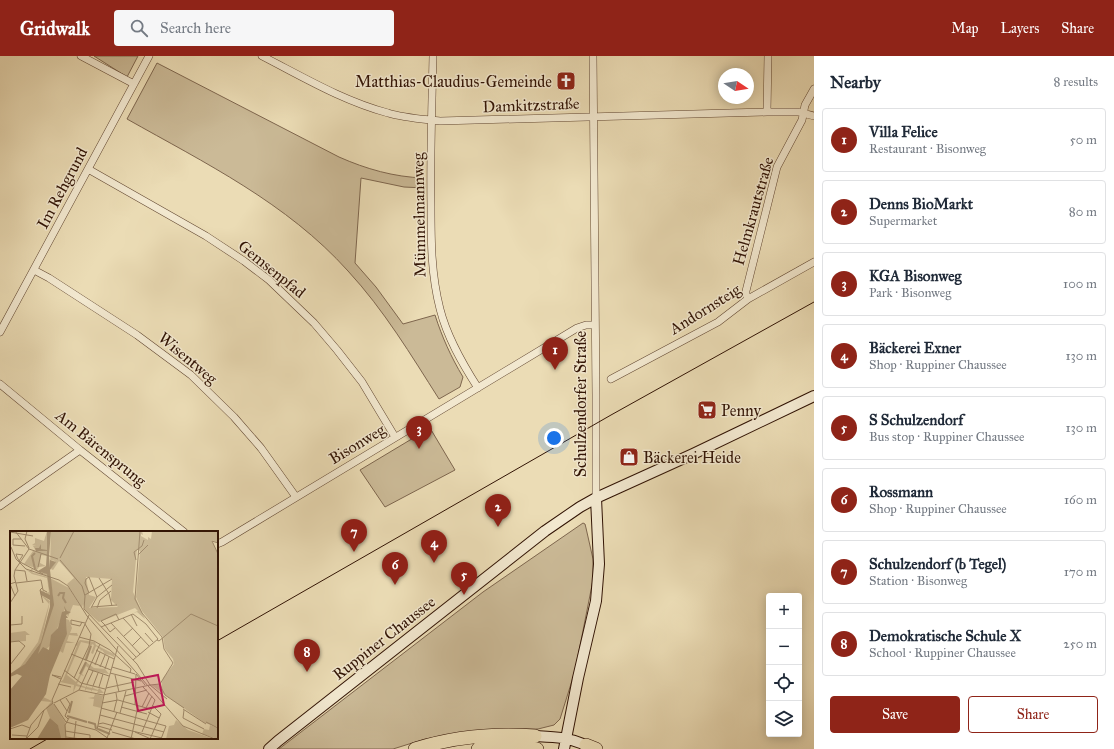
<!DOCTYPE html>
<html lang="en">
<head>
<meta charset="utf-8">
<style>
  :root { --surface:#fff; --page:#f6f6f7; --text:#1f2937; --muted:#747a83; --line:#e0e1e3; --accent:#8f2418 }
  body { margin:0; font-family:"IM FELL Great Primer",serif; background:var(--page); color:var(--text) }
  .controls { position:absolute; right:12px; bottom:12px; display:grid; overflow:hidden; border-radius:4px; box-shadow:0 2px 10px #0003 }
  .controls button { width:36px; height:36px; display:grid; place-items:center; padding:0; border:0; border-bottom:1px solid var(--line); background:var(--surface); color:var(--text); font:20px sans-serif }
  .compass { position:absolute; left:718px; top:12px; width:36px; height:36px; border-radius:50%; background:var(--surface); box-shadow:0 2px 10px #0003; rotate:102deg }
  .you { position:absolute; left:554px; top:382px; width:14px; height:14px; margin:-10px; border:3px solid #fff; border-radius:50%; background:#1a73e8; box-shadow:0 0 0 6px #1a73e833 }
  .badge { display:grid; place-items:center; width:26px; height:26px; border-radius:50%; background:var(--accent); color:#fff; font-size:13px; font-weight:700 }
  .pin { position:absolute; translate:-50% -33px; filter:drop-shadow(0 1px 2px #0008) }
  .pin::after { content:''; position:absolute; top:21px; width:14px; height:12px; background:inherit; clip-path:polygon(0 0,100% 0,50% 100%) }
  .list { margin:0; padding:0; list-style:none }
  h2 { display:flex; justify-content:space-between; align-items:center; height:52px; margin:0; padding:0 16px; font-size:17px }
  h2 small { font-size:13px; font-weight:400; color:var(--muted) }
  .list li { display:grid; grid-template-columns:26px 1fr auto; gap:12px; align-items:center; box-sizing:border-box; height:64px; margin:0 8px 8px; padding:0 8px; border:1px solid var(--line); border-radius:4px }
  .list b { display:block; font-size:15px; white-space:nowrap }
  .list p { margin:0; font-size:13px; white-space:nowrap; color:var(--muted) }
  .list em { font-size:13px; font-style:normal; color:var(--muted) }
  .actions { display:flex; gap:8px; padding:12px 16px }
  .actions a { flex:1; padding:9px 0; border:1px solid var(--accent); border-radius:4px; text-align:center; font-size:14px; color:var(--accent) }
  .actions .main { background:var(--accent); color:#fff }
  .icon { flex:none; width:22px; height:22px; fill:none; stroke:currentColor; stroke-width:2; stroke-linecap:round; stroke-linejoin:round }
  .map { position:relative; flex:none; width:814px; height:693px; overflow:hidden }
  header { display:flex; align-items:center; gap:24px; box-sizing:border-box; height:56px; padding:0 20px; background:var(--accent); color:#fff }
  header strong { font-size:19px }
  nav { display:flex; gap:22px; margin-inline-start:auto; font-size:14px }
  .search { width:280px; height:36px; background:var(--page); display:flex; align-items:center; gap:10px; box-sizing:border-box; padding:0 14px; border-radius:4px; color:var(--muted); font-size:15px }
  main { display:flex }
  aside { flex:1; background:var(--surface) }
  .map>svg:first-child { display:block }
  .green { fill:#cbba97; stroke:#7e664e }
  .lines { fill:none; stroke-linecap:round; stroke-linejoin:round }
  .street-casing { stroke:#604530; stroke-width:8 }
  .secondary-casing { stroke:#311304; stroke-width:12 }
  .highway-casing { stroke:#311304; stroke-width:14 }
  .street { stroke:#f2e8cf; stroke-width:7 }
  .secondary { stroke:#f2e8cf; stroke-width:10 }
  .highway { stroke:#ebdcb5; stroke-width:13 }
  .tram { stroke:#311304; stroke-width:1 }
  .labels { text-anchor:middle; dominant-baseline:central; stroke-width:3; stroke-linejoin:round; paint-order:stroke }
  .poi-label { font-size:16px; fill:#311304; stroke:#f2e8cf; text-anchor:start }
  .street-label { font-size:16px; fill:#311304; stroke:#f2e8cf }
  .inset-river { fill:none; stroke:#ac9879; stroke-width:2 }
  .inset-road { fill:none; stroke:#a18c6e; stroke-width:1 }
  .view { fill:#c2185b; fill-opacity:0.15; stroke:#c2185b; stroke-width:2 }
  .inset-edge { fill:none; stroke:#311304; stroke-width:2 }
</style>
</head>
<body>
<header>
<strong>Gridwalk</strong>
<div class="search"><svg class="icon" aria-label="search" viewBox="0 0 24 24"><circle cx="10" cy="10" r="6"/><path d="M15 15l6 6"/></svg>Search here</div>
<nav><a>Map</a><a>Layers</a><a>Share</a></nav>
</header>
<main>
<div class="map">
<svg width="814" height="693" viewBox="0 0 814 693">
  <rect width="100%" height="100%" fill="#ebdcb5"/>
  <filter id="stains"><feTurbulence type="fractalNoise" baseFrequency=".005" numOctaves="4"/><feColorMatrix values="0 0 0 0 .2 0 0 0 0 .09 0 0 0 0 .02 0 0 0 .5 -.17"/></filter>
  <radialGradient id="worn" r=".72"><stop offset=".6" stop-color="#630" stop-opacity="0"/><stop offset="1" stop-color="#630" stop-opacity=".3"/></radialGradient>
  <path class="green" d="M94,0H138L127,21Z
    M157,7L339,101C366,113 394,121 424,122L425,132L404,131L361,122L355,207L376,231L403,268L435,259C442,281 451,301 463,321L460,331L439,343C411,299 384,254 348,215C287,147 205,107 127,63Z
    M430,372L455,414L385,451L360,414Z
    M583,467L585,468L586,472L593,503V524L575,615L560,663L554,669L538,673H512L458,677L425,683L393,693H279L483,536Z"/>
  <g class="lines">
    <g class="street-casing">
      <path id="street" d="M81,0L134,28
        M262,0C303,21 343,45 388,57C404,62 423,63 440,65L767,56H799L814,60
        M433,0C432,50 430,100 431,150C431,184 431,218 440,253C447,281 462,307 478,332
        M593,0L596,338V442
        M767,56L768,0
        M88,113L206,180L244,205L269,224L314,267L337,294L362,326L395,381
        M34,214L49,222L137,279L191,319L234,361L261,392L296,441
        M748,243L746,238V235L777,111L802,64L805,49L814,33
        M0,276L149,0
        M611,323L718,266L748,243L814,206
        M0,328L80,394L184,476
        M0,450L80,394
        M217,488L222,486L577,272L586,269H595"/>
    </g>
    <g class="secondary-casing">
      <path id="secondary" d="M535,680C555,681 567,681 586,689
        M269,693L278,685L545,475L580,451L596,442L693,398L814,340
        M564,693L578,622L596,545L599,508L596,442"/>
    </g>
    <g class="highway-casing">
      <path id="highway" d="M586,689L596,693
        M415,693C453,681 495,677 535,680
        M478,693L508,691L537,693"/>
    </g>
    <use href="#street" class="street"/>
    <use href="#secondary" class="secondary"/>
    <use href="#highway" class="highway"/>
    <path class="tram" d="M217,585L611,359L814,246
      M30,693L49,682"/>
  </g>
  <defs>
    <g id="church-square" transform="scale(1)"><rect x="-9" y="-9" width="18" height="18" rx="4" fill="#8f2418" stroke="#f2e8cf"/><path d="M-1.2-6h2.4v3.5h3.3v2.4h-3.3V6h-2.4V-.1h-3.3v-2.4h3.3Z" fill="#fff"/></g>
    <g id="supermarket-square" transform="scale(1)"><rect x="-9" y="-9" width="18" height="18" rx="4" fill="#8f2418" stroke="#f2e8cf"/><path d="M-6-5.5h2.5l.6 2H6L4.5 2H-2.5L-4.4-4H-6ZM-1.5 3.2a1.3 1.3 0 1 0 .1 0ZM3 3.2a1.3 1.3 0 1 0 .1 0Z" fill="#fff"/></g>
    <g id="shop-square" transform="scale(1)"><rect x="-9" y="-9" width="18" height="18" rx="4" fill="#8f2418" stroke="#f2e8cf"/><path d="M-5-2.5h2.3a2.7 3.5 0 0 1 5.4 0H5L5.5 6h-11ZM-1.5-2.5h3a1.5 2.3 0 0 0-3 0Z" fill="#fff"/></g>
  </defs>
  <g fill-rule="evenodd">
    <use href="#church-square" x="566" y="25"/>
    <use href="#supermarket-square" x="707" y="354"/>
    <use href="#shop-square" x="629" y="401"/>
  </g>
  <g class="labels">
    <g class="poi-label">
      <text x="552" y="25" text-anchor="end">Matthias-Claudius-Gemeinde</text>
      <text x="721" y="354">Penny</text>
      <text x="643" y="401">Bäckerei Heide</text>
    </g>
    <g class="street-label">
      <text transform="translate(531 49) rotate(-2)">Damkitzstraße</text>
      <text transform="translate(62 132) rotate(-62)">Im Rehgrund</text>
      <text transform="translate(753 155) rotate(-74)">Helmkrautstraße</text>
      <text transform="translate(419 159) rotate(-91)">Mümmelmannweg</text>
      <text transform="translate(272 213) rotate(39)">Gemsenpfad</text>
      <text transform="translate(705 253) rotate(-32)">Andornsteig</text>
      <text transform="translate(188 302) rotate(40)">Wisentweg</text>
      <text transform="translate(580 348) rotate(-90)">Schulzendorfer Straße</text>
      <text transform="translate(357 388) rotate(-31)">Bisonweg</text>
      <text transform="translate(101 392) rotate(39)">Am Bärensprung</text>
      <text transform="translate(384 582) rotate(-38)">Ruppiner Chaussee</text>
    </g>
  </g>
  <g transform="translate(10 475)">
    <rect width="208" height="208" fill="#ebdcb5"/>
    <path d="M37,0V25L31,24L30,32L36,35L29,36L26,40L25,37L14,33L23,20H26L23,15H26L22,14L25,12V7L34,10ZM41,0H132L133,4L131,3V5L138,9V6L141,8L142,0H208V12L202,9L208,24V196L195,192L141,154H149L157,164L151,156L153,147L164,133L163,128L155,118L153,106L132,80L126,66L130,20L127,18L123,61L135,88L127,81L123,82L128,80L125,77L89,91L75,79L73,73L72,77L77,84L73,79L57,53L64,47L58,40L49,30L43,39L41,38L45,30L41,29L40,37ZM76,46L102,48L101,69L108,76L79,77L86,66L79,64ZM10,34L19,40L23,37L22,41L25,42H37L38,45L20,41L38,46L40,64L34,63L32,58L35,62L39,61L37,47L22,43ZM40,47L59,57L70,75L63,74L58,86L55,77L41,114L26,127L20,147L21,135L28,122L43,66ZM31,64L40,70L31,111L15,133L11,137L0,143L10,136L28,111L39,73ZM56,88L59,89L62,97L60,102H67L68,105L59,104L57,110L65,112H56L53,122L50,120L57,102ZM15,100L20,104H16V110L0,111V102ZM70,109L85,111L86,114L104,123V126L100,124L99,126L100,124L95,123L92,119L90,121L91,119L86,115L83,123L81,122L84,114L82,113L76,130L74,129L80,113L71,111L57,144L66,151L70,143L68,142L71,143L76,131L84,137L95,138L99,143L82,140L76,135L72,143L74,145L71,144L67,153L76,156L77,154V156L82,157L83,155V157L88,159L89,157L94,162H87L88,160L82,159L81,161V159L76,158L75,160V157L66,155L63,162L64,154L50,151L53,149L67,115L65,114ZM85,163L93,165L91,177L83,175L84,168L78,167L84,166ZM33,166L42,170L55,191L56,208H50L48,194L40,187L36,177L41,171L31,170ZM166,189L178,199L204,208H156L159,195L164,194ZM200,194L208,197V208L192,203L194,198L199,199Z" fill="#cbba97" fill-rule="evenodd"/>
    <path d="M37,0H41L39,25L40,37V29L46,31L40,39L44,74L28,123L33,116L39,119L41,104L48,97L52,81L55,80L54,75L57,80L61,81L56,84L58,87H56L57,103L40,144L36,163L18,189L0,197V159L12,145L7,143L0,146V143L15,133L31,111L40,76V69L31,64L30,59L40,64L37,43L26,40L25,37L28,40L36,35L37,20H26L25,17H29L31,13V18L37,19ZM40,187L48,194L51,207L27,208Z" fill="#ac9879"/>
    <path class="inset-river" d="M25,38L22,25L25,22M48,65L50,62H54L53,67L56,72M76,129L81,115M70,143L76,131M59,182L62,170M57,185L77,191M78,191L85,193L86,198M88,198L100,203"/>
    <path class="inset-road" d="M5,0L19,18L48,28M17,0L15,8L19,17M130,0L125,68L132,82L152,106L154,118L163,132L150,153M0,1L23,5M11,8H3V14L15,15M208,12L202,10L208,23M1,16L6,28L16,38L49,49L58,55L77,85L173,195L205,208M128,24L138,14M50,27L64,0M50,29L72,55L75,65L74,78L127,133L140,154L150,153M126,29L124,21L132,15L134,9M9,30L13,24L6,23L7,26L9,30L10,31M10,31L33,43M28,36L31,23M5,39L15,40L17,50M89,47L99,63L102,75M6,52L31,49L33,59L37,61M32,57L30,59L33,72M79,62L75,52L76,48L79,46L87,66M75,64L102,48M5,65L0,53L6,51M0,72L8,60L4,45L5,39L19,18M82,76L107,74M81,77L87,66L102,54M87,77L90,69L101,60M121,83L127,95M113,87L139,115M61,89V93L70,95L72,91M61,89L75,92M101,92L130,123M0,94L12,93V85M95,94L91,90L106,83L109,89M95,94L100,101L105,97M91,96L123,83L136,93L148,108L123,129M135,102L143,111M114,105L123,97M69,106L84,110L100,119L121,138L120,142M107,106L126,126M147,109L149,110L181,83L208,95M0,111L9,110L15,115L0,134M122,115L131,106M86,119L104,128M61,123L101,139M85,134L90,121M90,136L95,124M102,136L125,143M78,138L99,145M95,138L99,126M54,139L71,152L95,158M100,142L131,150M126,143L135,154M105,144L109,161M64,147L79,115L81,103L75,93M51,148L42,144L51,146M48,153L61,156M77,153L83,140M150,154L155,164L174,177M83,155L88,142M89,156L93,143M96,157L124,151M69,159L90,113M115,165L137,159M56,167L60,173L55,185L58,188M50,169L57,180M43,172L42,169L79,84M44,172L69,159L93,164L140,154L157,168M92,172L108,169L140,178M44,173L56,191L86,199L99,208M125,174L126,143M111,176L137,183M132,176L139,162M91,177L156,195L151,208M136,177L142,165M173,178L196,193M174,179L173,187L194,198M104,180L107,168L106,162M138,181L149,187M110,182L116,160M90,184L154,201M196,191L208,197M88,193L93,192L122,200M88,195L102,199M0,198L12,194L20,197M87,199L94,164L108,115M55,200L80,204V208M122,200L152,207M102,201L126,208M125,201L141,208M132,201L145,169L133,156M2,204L17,205M56,206L71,208M17,207L28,196L34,179M97,207L107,181M16,208L21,194L33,180L43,172M56,208L55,194L59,187M64,208L66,190M121,208L128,175M140,208L151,183L142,174"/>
    <path class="view" d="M148,144L154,174L128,180L122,149Z"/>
    <rect width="208" height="208" class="inset-edge"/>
  </g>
  <rect width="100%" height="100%" filter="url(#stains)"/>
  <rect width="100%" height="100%" fill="url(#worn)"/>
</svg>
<div class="controls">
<button>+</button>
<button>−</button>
<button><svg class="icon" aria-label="locate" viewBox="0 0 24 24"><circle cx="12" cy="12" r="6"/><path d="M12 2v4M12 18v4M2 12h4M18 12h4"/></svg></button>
<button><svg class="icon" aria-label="layers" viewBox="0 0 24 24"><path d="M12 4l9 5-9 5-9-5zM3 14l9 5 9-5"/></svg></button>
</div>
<svg class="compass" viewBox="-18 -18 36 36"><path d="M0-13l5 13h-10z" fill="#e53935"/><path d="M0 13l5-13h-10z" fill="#747a83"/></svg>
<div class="you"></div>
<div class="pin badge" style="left:555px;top:314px">1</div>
<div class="pin badge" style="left:498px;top:471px">2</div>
<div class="pin badge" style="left:419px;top:393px">3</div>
<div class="pin badge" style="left:434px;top:507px">4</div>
<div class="pin badge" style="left:464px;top:539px">5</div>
<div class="pin badge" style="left:395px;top:529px">6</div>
<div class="pin badge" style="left:354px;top:496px">7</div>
<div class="pin badge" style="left:307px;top:616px">8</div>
</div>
<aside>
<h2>Nearby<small>8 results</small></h2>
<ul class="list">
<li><span class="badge">1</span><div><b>Villa Felice</b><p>Restaurant · Bisonweg</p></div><em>50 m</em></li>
<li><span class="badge">2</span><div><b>Denns BioMarkt</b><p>Supermarket</p></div><em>80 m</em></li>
<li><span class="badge">3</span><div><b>KGA Bisonweg</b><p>Park · Bisonweg</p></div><em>100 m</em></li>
<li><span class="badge">4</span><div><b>Bäckerei Exner</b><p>Shop · Ruppiner Chaussee</p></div><em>130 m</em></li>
<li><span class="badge">5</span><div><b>S Schulzendorf</b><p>Bus stop · Ruppiner Chaussee</p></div><em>130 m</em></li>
<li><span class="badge">6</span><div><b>Rossmann</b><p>Shop · Ruppiner Chaussee</p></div><em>160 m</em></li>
<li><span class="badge">7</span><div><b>Schulzendorf (b Tegel)</b><p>Station · Bisonweg</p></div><em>170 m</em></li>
<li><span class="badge">8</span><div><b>Demokratische Schule X</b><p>School · Ruppiner Chaussee</p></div><em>250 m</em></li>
</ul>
<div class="actions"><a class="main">Save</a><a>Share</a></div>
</aside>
</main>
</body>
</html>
